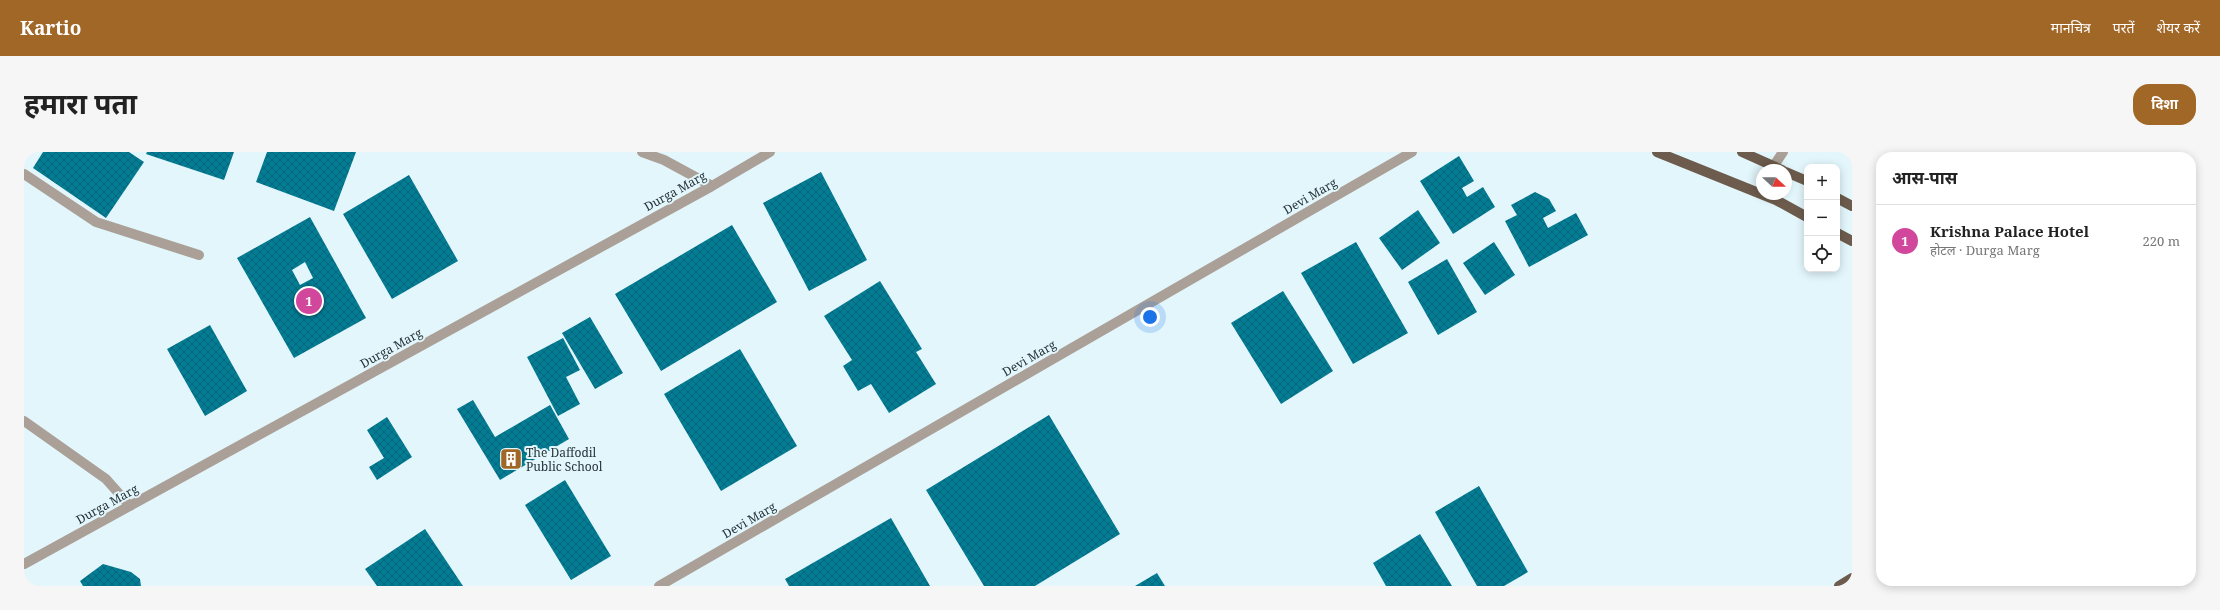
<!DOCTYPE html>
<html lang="hi">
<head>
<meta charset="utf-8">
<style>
  :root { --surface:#fff; --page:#f6f6f6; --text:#222; --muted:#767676; --line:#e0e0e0; --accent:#a16727 }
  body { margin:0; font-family:"Noto Serif","Noto Sans Devanagari",serif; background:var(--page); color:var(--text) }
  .controls { position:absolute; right:12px; top:12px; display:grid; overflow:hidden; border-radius:8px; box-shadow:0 2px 10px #0003 }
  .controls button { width:36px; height:36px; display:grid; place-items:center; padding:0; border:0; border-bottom:1px solid var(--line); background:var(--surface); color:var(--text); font:20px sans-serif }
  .compass { position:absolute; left:1732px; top:12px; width:36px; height:36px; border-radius:50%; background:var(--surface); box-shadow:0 2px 10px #0003; rotate:112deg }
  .you { position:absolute; left:1126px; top:165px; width:14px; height:14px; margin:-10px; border:3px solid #fff; border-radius:50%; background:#1a73e8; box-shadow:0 0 0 6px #1a73e833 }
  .badge { display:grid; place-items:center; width:26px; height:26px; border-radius:50%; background:var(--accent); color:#fff; font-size:13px; font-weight:700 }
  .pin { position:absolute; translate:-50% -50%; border:2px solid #fff; box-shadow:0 1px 4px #0006 }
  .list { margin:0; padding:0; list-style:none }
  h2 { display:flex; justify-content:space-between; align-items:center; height:52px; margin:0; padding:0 16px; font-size:17px }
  h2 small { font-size:13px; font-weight:400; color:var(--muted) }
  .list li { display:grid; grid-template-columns:26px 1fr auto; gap:12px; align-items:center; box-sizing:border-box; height:72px; padding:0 16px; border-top:1px solid var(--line) }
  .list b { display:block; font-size:15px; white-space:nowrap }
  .list p { margin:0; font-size:13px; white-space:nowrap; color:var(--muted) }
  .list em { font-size:13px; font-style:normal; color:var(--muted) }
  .icon { flex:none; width:22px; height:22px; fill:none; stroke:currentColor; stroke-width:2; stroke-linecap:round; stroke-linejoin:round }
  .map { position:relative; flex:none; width:1828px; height:434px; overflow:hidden; border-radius:16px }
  header { display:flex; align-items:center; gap:24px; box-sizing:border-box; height:56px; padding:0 20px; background:var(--accent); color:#fff }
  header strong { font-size:19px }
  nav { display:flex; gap:22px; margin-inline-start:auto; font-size:14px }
  .intro { display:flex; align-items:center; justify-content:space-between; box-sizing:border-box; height:96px; padding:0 24px }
  h1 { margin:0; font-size:28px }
  .button { padding:10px 18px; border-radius:16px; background:var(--accent); color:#fff; font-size:14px; font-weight:700 }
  main { display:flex; gap:24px; padding:0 24px }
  aside { flex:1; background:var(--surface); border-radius:16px; box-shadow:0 2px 10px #0003 }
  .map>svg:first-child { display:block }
  .building { fill:url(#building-cross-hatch); fill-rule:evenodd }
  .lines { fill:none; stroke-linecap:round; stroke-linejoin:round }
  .minor { stroke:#aaa097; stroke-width:10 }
  .major { stroke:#6d5c4d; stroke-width:10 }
  .labels { text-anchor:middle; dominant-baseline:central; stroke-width:4; stroke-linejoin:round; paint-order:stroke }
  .street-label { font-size:12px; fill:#273438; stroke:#e2f6fc }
  .poi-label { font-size:12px; fill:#273438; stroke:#e2f6fc; text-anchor:start }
</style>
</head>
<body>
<header>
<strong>Kartio</strong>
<nav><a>मानचित्र</a><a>परतें</a><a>शेयर करें</a></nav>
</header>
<div class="intro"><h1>हमारा पता</h1><a class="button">दिशा</a></div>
<main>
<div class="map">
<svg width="1828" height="434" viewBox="0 0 1828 434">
  <defs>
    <pattern id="building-cross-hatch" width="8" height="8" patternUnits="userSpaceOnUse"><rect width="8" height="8" fill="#037c94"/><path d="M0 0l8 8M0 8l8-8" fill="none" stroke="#05667a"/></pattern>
  </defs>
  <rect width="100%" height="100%" fill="#e2f6fc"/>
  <path class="building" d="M19,0H105L120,10L82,66L9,16Z
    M123,0H210L200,28L122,2Z
    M243,0H332L310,59L232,30Z
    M1435,4L1450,29L1438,36L1443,45L1459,35L1471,55L1429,82L1396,29Z
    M797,20L843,108L785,139L739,51Z
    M385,23L434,109L368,147L319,62Z
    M1511,40L1525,47L1532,59L1519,66L1524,76L1552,61L1564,83L1505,115L1481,69L1493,63L1487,53Z
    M1394,58L1416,91L1378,118L1355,86Z
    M286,65L342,166L270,206L213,106ZM281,110L289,126L276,133L268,118Z
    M708,73L753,150L637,219L591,142Z
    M1332,90L1384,181L1329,212L1277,121Z
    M1470,90L1491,123L1461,143L1439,111Z
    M1423,107L1453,160L1414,183L1384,130Z
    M856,129L898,197L892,200L912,232L865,261L847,232L834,239L819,214L828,208L800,164Z
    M1259,139L1309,219L1257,252L1207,171Z
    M566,165L599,221L571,237L538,181Z
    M186,173L223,239L181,264L143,197Z
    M539,186L556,218L542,225L556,252L534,264L503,205Z
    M716,197L773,294L697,339L640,242Z
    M449,248L471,285L526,253L545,287L476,328L433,257Z
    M1025,263L1096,382L1011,434H960L902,338Z
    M363,265L388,305L353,328L345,315L360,306L343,278Z
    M541,328L587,404L547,428L501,353Z
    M1455,334L1504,420L1480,434H1453L1411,360Z
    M867,366L906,434H765L761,427Z
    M401,377L439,434H353L341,417Z
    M1396,382L1428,434H1362L1349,411Z
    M79,412L107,420L116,427L117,434H59L56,429Z
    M1133,421L1141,434H1111Z"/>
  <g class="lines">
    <path class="minor" d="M618,0L640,8L688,34
      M1747,18L1759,0
      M0,22L72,70L175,103
      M0,269L82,327L106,354
      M0,412L688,34L746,0
      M635,434L1388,0"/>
    <path class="major" d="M1633,0L1752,48L1783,65
      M1718,0L1758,18
      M1762,20L1783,29
      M1813,46L1828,54
      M1813,81L1828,89
      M1815,434L1828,426"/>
  </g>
  <defs>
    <g id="building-square" transform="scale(1.15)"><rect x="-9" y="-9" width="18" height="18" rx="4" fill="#a16727" stroke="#e2f6fc"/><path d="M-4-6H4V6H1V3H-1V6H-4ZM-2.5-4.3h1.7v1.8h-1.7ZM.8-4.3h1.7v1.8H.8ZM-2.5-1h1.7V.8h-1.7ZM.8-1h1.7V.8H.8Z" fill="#fff"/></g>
  </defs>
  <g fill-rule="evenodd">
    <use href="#building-square" x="487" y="307"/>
  </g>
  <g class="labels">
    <g class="street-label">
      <text transform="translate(651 39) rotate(-29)">Durga Marg</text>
      <text transform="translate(1286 44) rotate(-30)">Devi Marg</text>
      <text transform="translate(367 196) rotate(-29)">Durga Marg</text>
      <text transform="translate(1005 206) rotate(-30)">Devi Marg</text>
      <text transform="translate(83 352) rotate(-29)">Durga Marg</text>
      <text transform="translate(725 368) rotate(-30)">Devi Marg</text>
    </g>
    <g class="poi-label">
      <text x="502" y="300">The Daffodil<tspan x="502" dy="14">Public School</tspan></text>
    </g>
  </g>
</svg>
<div class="controls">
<button>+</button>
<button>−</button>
<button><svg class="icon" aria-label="locate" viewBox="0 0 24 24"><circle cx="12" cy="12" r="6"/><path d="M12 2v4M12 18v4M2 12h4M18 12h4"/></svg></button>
</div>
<svg class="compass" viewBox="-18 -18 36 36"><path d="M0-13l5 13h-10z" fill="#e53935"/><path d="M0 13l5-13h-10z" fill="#767676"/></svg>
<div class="you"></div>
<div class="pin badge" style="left:285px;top:149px;background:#d1479c">1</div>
</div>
<aside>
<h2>आस-पास<small></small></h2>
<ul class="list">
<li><span class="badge" style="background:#d1479c">1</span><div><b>Krishna Palace Hotel</b><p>होटल · Durga Marg</p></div><em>220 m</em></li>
</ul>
</aside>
</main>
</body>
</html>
